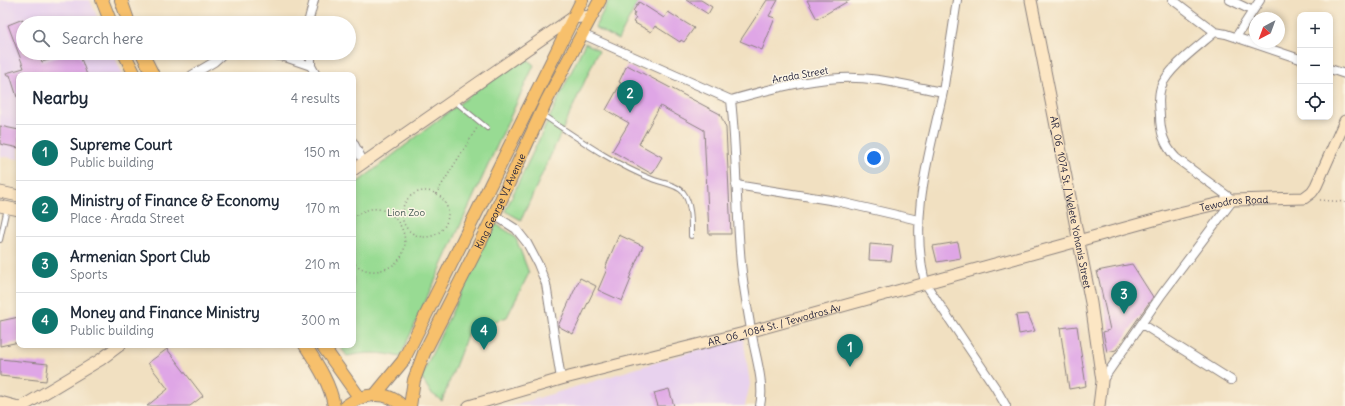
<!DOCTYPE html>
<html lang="en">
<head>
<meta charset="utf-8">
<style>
  :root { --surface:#fff; --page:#f6f6f7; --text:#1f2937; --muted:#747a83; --line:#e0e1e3; --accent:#0f766e }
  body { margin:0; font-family:Delius,sans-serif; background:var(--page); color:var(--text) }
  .controls { position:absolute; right:12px; top:12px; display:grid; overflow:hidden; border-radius:8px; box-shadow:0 2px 6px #0003 }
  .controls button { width:36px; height:36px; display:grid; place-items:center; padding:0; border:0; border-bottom:1px solid var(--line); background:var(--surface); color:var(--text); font:20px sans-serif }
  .compass { position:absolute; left:1249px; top:12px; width:36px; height:36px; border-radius:50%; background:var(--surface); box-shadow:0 2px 6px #0003; rotate:221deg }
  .you { position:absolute; left:874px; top:158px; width:14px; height:14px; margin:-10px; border:3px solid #fff; border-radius:50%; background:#1a73e8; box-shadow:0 0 0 6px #1a73e833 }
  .badge { display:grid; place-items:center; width:26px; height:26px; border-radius:50%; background:var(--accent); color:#fff; font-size:13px; font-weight:700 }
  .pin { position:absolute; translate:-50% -33px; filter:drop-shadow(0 1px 2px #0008) }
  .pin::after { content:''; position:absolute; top:21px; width:14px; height:12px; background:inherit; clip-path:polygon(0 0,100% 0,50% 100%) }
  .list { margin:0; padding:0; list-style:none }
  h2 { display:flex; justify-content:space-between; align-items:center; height:52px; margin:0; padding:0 16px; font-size:17px }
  h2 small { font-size:13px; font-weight:400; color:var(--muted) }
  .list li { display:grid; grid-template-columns:26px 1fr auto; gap:12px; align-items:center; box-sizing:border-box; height:56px; padding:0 16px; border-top:1px solid var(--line) }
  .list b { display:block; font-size:15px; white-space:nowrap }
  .list p { margin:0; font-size:13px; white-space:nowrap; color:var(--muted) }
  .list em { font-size:13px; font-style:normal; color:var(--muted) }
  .icon { flex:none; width:22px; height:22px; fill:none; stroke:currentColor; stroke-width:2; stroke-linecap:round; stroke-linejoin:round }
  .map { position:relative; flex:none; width:1345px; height:406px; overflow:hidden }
  .search { position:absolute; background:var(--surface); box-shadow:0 2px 6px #0003; left:16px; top:16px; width:340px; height:44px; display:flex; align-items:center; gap:10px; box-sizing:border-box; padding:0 14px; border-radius:22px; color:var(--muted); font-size:15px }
  .panel { position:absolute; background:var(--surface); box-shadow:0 2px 6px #0003; left:16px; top:72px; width:340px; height:276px; border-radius:8px }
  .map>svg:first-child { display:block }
  .built { fill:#e8d2ee }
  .green { fill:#98db93; stroke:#5d7e67 }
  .building { fill:#dfa6e6 }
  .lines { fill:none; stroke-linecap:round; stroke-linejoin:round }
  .lane-casing { stroke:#8a817e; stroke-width:6 }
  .street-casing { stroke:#8a817e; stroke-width:10 }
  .secondary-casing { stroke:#8a817e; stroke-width:13 }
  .primary-casing { stroke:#8a817e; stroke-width:14 }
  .path { stroke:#8a817e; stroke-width:1.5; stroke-dasharray:1 3; stroke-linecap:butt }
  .lane { stroke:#fff; stroke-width:4 }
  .street { stroke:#fff; stroke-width:8 }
  .secondary { stroke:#fce6c4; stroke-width:11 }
  .primary { stroke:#f7c06c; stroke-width:12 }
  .labels { text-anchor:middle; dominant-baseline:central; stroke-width:3; stroke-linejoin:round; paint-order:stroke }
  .street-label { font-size:10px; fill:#22223b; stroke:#fcf5e5 }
  .park-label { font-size:10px; fill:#455a55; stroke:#fcf5e5 }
</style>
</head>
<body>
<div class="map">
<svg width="1345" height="406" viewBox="0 0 1345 406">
  <rect width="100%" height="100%" fill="#fcf5e5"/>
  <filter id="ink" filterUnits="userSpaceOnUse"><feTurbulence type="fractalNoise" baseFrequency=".025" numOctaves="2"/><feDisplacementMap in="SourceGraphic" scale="8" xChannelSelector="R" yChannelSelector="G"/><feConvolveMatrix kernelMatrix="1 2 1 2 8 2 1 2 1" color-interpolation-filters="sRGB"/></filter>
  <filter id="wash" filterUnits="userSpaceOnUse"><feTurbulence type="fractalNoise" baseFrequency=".012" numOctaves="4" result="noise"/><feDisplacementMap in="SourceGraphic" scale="16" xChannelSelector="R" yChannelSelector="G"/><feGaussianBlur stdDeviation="0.9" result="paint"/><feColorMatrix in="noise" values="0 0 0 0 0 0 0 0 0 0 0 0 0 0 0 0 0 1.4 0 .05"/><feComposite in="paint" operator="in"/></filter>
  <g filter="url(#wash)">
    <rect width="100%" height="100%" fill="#f1e0c1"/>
    <path class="built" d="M0,0H90L100,23H23V53H113L123,75H19V159L0,156Z
      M743,336L750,384L745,406H512Z"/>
    <path class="green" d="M609,0H639L618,40L595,27Z
      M585,43L599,50L521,220L505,211Z
      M522,55L534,65L400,357C381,352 366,352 347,356L339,345H353V186Z
      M494,223L515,236L529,273L507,317L469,330L442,401L431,393L421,377Z"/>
    <g id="blocks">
      <path class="building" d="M686,0H701L712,7L708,14Z
        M767,0H778L769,16L775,18L762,50L740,41Z
        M807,0H850L817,19Z
        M639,2L664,18L668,12L694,28L684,42L681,40L680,42L655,26L651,32L633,22L636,18L633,16L635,12L633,11Z
        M23,19V53H39L42,62L61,56L59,53H79L87,75H19V97H17L10,75H7L6,73L24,68L8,25Z
        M627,65L720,114L726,128L731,234H709L704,130L660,106L639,144L662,157L652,174L612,151L629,123L606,110L621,83L619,82Z
        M0,126L19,130V148L0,144Z
        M619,235L643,246L629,279H631L622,301L598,290L607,269L605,268Z
        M958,242L961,258L937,262L933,246Z
        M870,244L893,246L891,261L869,260Z
        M1132,264L1153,297L1116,350L1107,352L1103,332L1110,330L1097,271Z
        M580,278L596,286L573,334L558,326Z
        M1028,314L1035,331L1019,334L1016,315Z
        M19,317V342L0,346V321Z
        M1077,326L1086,386L1069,389L1060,328Z
        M167,349L203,396L190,406H147L168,389L148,363Z
        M0,359L48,364L46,381L0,376Z
        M669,389L674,406H658L654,393Z"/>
    </g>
  </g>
  <g filter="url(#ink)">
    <use href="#blocks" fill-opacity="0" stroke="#8a817e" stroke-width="1"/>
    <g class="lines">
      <g class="lane-casing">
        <path id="lane" d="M458,104L487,128
          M541,114C576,137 613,164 652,179C661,183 676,184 683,192C692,204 691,222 691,236
          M0,240L7,208"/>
      </g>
      <g class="street-casing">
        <path id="street" d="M1173,0L1215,32L1226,34L1300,59
          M1230,0L1253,11
          M308,23L314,0
          M582,34L731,100C766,90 804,80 840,78C874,76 909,86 943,92L957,0
          M1236,37L1260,0
          M263,53L285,57L311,66L316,75
          M311,53V66
          M1330,69L1345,74
          M192,75L214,62L224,53
          M943,92C929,156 909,216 925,283L995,387L1006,406
          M731,100C737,154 736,209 741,264C744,291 749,319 754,346C758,364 764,387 760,406
          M353,142L364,163
          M736,185L836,201L918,220
          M494,215L516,229L527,243L538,264L546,284L561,379
          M1142,324L1231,380
          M1102,381L1162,294L1233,200L1176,158C1164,145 1160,132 1160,115C1159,107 1158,96 1161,87C1168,68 1199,46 1215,32"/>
      </g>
      <g class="secondary-casing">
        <g id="secondary">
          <path id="s1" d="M1031,0L1091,303L1102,381L1099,406"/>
          <path d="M353,170L572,18L592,16"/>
          <path d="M0,192L19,196"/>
          <path d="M0,206L19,210"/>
          <path d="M0,402L15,406"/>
          <path d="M23,406L100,360L120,345"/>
          <path id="s2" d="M469,406L561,379L752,331L1183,212L1233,200L1304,198L1312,192L1316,186L1345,121"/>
        </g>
      </g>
      <g class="primary-casing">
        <g id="primary">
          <path d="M102,0L111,23"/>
          <path d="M121,0L129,23"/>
          <path d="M124,53L135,75"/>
          <path d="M142,53L153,75"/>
          <path d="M305,345C317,364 330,383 334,406"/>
          <path d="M322,345L359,397"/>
          <path d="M375,395L403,361L582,0"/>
          <path d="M346,406C362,393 387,390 402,406"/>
          <path id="s3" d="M410,406L414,380L424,353L494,215L547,100L600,0"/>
        </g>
      </g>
      <path class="path" d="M402 214a23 23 0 1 1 46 0a23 23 0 1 1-46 0Z
        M436,194L477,128
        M1320,200L1345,202
        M353,218C393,183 431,258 381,270C371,273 361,270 353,262"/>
      <use href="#lane" class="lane"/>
      <use href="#street" class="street"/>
      <use href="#secondary" class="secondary"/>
      <use href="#primary" class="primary"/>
    </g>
  </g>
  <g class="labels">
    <g class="street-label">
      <text transform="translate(800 75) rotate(-10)">Arada Street</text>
      <text stroke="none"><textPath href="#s3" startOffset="225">King George VI Avenue</textPath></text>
      <text stroke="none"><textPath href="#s1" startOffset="206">AR_06_1074 St. / Welete Yohanis Street</textPath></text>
      <text stroke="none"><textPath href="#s2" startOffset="792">Tewodros Road</textPath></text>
      <text stroke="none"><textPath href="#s2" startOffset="316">AR_06_1084 St. / Tewodros Av</textPath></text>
    </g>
    <g class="park-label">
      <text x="406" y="212">Lion Zoo</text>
    </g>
  </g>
</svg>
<div class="controls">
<button>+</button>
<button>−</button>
<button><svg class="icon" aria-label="locate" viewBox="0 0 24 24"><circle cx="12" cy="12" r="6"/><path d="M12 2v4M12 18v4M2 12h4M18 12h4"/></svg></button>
</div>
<svg class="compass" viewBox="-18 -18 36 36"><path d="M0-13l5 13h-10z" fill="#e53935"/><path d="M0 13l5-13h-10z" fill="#747a83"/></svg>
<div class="you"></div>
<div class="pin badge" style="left:850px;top:367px">1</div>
<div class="pin badge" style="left:630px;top:113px">2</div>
<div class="pin badge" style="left:1124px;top:314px">3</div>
<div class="pin badge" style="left:484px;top:350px">4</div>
<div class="search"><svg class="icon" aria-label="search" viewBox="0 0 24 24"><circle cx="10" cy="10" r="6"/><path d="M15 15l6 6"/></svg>Search here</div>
<section class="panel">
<h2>Nearby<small>4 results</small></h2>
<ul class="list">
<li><span class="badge">1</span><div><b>Supreme Court</b><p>Public building</p></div><em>150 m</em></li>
<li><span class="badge">2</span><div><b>Ministry of Finance &amp; Economy</b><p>Place · Arada Street</p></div><em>170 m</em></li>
<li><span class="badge">3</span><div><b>Armenian Sport Club</b><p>Sports</p></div><em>210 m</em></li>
<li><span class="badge">4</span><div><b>Money and Finance Ministry</b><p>Public building</p></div><em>300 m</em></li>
</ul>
</section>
</div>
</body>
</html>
